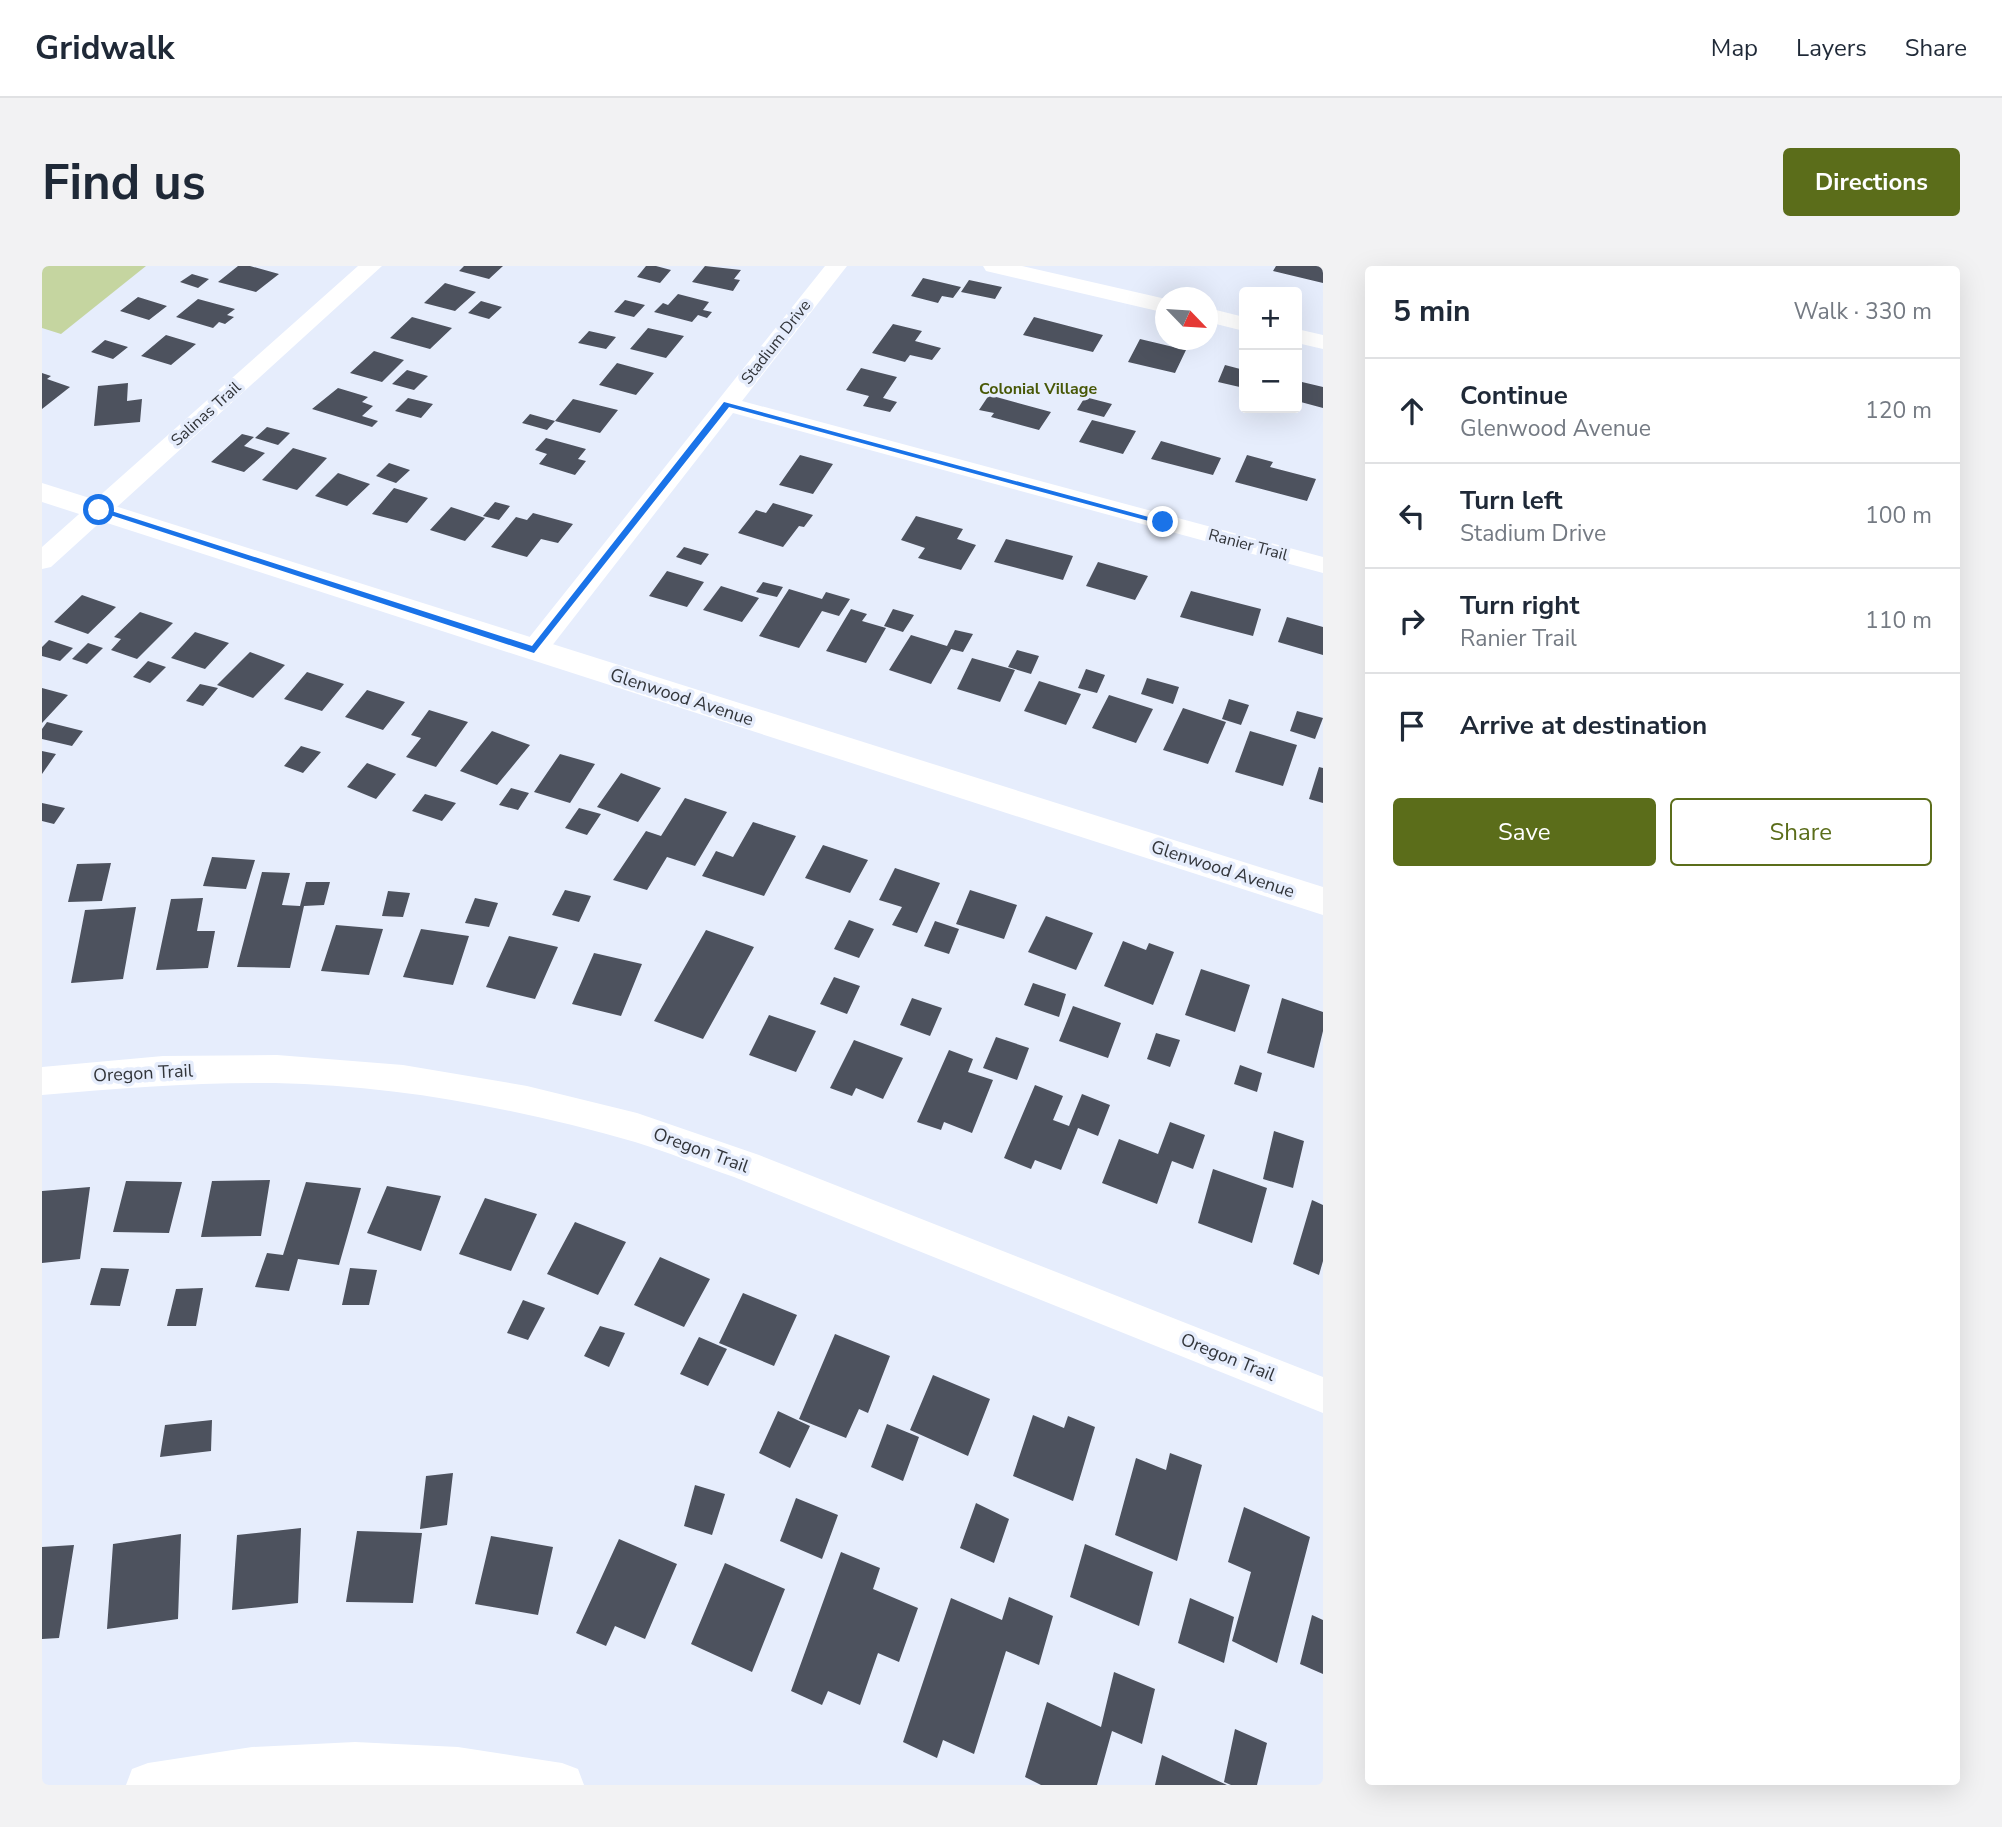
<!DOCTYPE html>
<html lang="en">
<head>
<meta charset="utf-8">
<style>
  :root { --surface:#fff; --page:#f2f2f3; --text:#1f2937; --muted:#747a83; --line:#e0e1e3; --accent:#5b6d1a }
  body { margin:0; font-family:"Nunito Sans",sans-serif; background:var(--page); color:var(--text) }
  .controls { position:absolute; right:21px; top:21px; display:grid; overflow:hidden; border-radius:7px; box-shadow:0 7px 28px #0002 }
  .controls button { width:63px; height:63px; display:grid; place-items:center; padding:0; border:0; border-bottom:2px solid var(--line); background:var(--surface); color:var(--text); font:35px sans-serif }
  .compass { position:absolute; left:1113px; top:21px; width:63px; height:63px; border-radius:50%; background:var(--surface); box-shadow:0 7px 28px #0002; rotate:115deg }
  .stop { position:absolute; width:21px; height:21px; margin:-16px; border:5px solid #1a73e8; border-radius:50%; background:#fff }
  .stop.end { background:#1a73e8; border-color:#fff; box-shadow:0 2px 7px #0008 }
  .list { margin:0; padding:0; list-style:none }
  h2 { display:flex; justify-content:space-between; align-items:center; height:91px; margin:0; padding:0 28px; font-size:30px }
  h2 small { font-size:23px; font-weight:400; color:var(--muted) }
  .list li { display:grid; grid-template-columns:46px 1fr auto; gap:21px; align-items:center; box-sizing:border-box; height:105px; padding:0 28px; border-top:2px solid var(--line) }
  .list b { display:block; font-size:26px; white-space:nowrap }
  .list p { margin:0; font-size:23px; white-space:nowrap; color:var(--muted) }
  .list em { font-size:23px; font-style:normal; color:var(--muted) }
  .actions { display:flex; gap:14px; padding:21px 28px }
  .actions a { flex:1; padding:16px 0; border:2px solid var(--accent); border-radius:7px; text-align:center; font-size:24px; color:var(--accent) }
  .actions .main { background:var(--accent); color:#fff }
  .icon { flex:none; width:38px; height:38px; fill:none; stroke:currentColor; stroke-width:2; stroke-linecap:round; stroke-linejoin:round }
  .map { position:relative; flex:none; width:1281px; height:1519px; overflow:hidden; border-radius:7px }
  header { display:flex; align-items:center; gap:42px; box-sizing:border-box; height:98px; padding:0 35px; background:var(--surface); border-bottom:2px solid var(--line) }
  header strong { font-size:33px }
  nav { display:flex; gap:38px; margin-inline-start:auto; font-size:24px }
  .intro { display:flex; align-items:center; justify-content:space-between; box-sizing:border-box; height:168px; padding:0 42px }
  h1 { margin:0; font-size:49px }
  .button { padding:18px 32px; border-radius:7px; background:var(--accent); color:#fff; font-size:24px; font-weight:700 }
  main { display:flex; gap:42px; padding:0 42px }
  aside { flex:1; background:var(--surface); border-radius:7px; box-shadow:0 7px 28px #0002 }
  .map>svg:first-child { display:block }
  .green { fill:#c5d5a0 }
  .building { fill:#4d525e }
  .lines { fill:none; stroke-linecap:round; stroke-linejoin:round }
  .minor { fill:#fff; fill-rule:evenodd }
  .tertiary { fill:#fff; fill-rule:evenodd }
  .route { fill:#1a73e8 }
  .labels { text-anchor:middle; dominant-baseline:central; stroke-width:7; stroke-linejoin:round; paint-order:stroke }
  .far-street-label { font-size:16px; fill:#32353a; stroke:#e6edfc }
  .far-neighbourhood-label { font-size:16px; font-weight:bold; fill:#485807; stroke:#e6edfc }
  .street-label { font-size:18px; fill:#32353a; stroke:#e6edfc }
</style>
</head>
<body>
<header>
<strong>Gridwalk</strong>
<nav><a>Map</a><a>Layers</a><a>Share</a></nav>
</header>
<div class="intro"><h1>Find us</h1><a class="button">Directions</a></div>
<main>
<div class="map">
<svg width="1281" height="1519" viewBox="0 0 1281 1519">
  <rect width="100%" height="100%" fill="#e6edfc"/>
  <path class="green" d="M0,0H104L19,68L0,62Z"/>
  <path class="building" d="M196,0H208L237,8L214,26L176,16Z
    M422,0H461L447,13L417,5Z
    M604,0H614L629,4L618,17L595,11Z
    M663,0L699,4L692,13L698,14L691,25L650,16Z
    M1234,0H1281V17L1231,5Z
    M150,8L167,13L156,22L138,16Z
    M881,12L919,21L911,32L900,30L896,37L869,30Z
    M927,14L960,21L953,33L919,26Z
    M403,17L434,26L413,45L382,37Z
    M636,28L667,36L661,44L670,46L665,52L656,49L650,56L612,46L621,37L626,39Z
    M96,31L125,40L107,54L78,45Z
    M156,33L193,43L185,49L192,51L183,58L177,56L171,62L134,51Z
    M583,34L603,39L592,51L572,46Z
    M439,35L460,41L447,53L426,47Z
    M370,51L410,62L388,83L348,72Z
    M992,51L1061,69L1051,86L981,69Z
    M851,58L880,65L873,75L899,82L890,94L868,89L863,96L830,87Z
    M606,62L642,70L624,92L588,83Z
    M547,65L574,71L564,83L536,77Z
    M124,69L154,78L129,99L99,90Z
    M1098,73L1144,84L1133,107L1086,96Z
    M63,74L86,81L71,93L49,86Z
    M332,85L362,94L340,116L308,107Z
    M575,97L612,107L594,129L557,119Z
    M1183,99L1202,104V122L1176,116Z
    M819,102L855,111L841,132L855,136L848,146L821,140L827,130L804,124Z
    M365,104L386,110L372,124L350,118Z
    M0,107L9,110L5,113L28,121L0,143Z
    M1260,116L1281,121V142L1255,135Z
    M86,117L85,135L100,133L98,156L52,160L56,120Z
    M296,122L326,131L320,136L331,140L320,150L336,155L330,161L270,143Z
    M947,129L1009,146L997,164L949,151L952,147L937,144Z
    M1043,131L1070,138L1062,151L1035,144Z
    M366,132L391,138L379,152L353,145Z
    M531,133L576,144L558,167L513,155L505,164L480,157L488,148L513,155Z
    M1050,154L1094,165L1081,188L1037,176Z
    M225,161L248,167L236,179L213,172Z
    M200,168L212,171L202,180L223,187L202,206L169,196Z
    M504,172L544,183L536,193L544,195L533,209L497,198L505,188L493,184Z
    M1119,175L1179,192L1171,209L1109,193Z
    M251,182L285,192L255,224L220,214Z
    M758,189L791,198L771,228L737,219Z
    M1205,189L1231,196L1228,201L1274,213L1265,235L1193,216Z
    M347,197L368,204L354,217L334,210Z
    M296,207L328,218L305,240L273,230Z
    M352,222L386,232L365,257L330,248Z
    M453,236L468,240L457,254L441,250Z
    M731,237L771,249L762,261L757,260L741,281L696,267L714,244L724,247Z
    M409,241L443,252L423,275L388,264Z
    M491,247L531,258L516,277L499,273L485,291L449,281L474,251L485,254Z
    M874,250L921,263L915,273L934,279L919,304L876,292L883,282L859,274Z
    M964,273L1031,290L1021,314L952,296Z
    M642,281L667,288L659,299L634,291Z
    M1056,296L1106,310L1093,334L1044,320Z
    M625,305L662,316L645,341L607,330Z
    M721,316L741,321L735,331L714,326Z
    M679,320L717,332L700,356L661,344Z
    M747,323L780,333L784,326L808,333L797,350L780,345L757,382L717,370Z
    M1149,325L1219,343L1211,370L1138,351Z
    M40,329L74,341L46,368L12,356Z
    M809,343L825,348L820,355L844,362L824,397L784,385Z
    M851,343L872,349L861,366L842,360Z
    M98,346L131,357L95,393L69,384L79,373L72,371Z
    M1245,351L1281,361V389L1236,376Z
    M913,364L931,368L921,386L909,383L889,418L847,404L869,369L905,380Z
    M153,366L187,377L163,403L129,392Z
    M7,374L31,382L18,395L0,390V381Z
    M46,377L61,382L45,398L30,393Z
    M975,384L997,390L989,408L966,401Z
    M208,386L243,399L211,432L175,419Z
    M930,392L973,404L958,436L915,423Z
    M106,395L124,401L108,417L91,411Z
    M1044,403L1063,409L1055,427L1036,422Z
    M265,406L302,418L280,445L242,433Z
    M1105,412L1137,421L1131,438L1099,428Z
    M997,415L1039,428L1024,459L982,445Z
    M158,418L176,422L161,440L144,435Z
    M0,422L26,429L0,457Z
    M325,424L363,436L341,464L303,451Z
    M1067,429L1111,443L1094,477L1050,462Z
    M1187,433L1207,439L1199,459L1180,453Z
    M1141,442L1184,456L1166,498L1121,484Z
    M387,444L426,456L394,501L364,491L379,472L369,469Z
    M1255,445L1281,452L1273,473L1248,465Z
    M5,456L41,465L30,480L0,473V463Z
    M450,465L488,479L455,519L418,505Z
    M1208,465L1255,479L1241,520L1193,506Z
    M259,480L279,486L261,507L242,500Z
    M0,485L14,488L0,508Z
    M518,488L553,498L528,537L492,526Z
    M325,497L354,508L334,533L305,521Z
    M1277,501L1281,502V537L1267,533Z
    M579,507L619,522L596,556L555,541Z
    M469,522L487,527L476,544L457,539Z
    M383,528L414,537L400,555L370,545Z
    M643,532L685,546L653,600L625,591L605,624L571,614L604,565L619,570Z
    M0,537L23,542L12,558L0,555Z
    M537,542L559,548L545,569L523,562Z
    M711,556L754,570L722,630L660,610L674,585L691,591Z
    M781,579L826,594L808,627L763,612Z
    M170,591L213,594L204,623L161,620Z
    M69,597L60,635L26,636L35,598Z
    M853,602L898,617L875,667L850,659L860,641L837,634Z
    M220,606L248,607L240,639L258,640L264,616H288L282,639L262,640L248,702L195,701Z
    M523,624L549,630L537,656L510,649Z
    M928,624L975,639L962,673L914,658Z
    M346,625L368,627L361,651L340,650Z
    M161,632L155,665H173L166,702L114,704L129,633Z
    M433,632L456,637L447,661L423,657Z
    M94,641L81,713L29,717L43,644Z
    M1004,650L1051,667L1034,704L986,686Z
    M807,654L832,663L817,692L792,683Z
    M893,655L917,663L907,688L882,680Z
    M294,659L341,663L327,709L279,705Z
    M379,663L427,670L411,719L361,711Z
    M664,664L712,681L661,773L612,755Z
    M467,670L516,681L493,733L444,721Z
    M1081,675L1104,684L1107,677L1132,686L1111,739L1062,720Z
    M552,687L600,698L579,750L530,738Z
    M1159,703L1208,719L1193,766L1143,749Z
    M792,711L818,720L805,748L778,738Z
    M991,717L1024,728L1017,751L982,739Z
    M870,732L900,742L888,770L858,759Z
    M1240,732L1281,746V765L1272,802L1225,787Z
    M1031,740L1079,757L1066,792L1017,775Z
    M727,749L774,765L754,806L707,789Z
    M1114,767L1138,774L1128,801L1105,793Z
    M954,771L987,782L975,814L941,802Z
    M812,774L861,792L841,833L814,822L810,830L788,822Z
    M907,784L931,793L926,806L951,814L930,867L902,856L899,864L875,856Z
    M1198,799L1220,807L1215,826L1192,818Z
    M993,819L1021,830L1011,854L1027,860L1040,828L1068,839L1056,870L1036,862L1019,904L993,894L989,903L962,892Z
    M1128,856L1163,869L1151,903L1130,895L1115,938L1060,917L1077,873L1116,888Z
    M1232,865L1262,875L1251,922L1221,913Z
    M1171,903L1225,922L1210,977L1156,957Z
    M228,914L219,970L159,971L170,915Z
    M84,915L140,916L127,967L71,966Z
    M264,916L319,922L297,999L256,993L247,1025L213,1021L225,987L241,989Z
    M345,920L399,930L379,985L325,967Z
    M48,921L38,993L0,997V925Z
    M443,932L495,948L469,1005L417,988Z
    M1270,934L1281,939V995L1277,1009L1251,998Z
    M533,956L584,976L556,1029L505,1008Z
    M618,991L668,1013L642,1061L592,1039Z
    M59,1002L87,1003L78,1040L48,1039Z
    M308,1002L335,1004L327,1039H300Z
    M161,1022L154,1060H125L134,1023Z
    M701,1027L755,1049L732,1100L677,1077Z
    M481,1034L503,1042L486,1074L465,1067Z
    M558,1060L583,1067L567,1101L542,1090Z
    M793,1068L848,1090L826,1147L817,1143L804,1172L757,1153Z
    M657,1071L685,1083L666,1120L638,1108Z
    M891,1109L948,1133L926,1190L868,1164Z
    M736,1145L768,1160L748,1202L717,1187Z
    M991,1149L1022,1162L1026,1150L1053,1161L1031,1235L971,1210Z
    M170,1154L169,1185L118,1191L123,1159Z
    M845,1158L877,1171L861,1215L829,1201Z
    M1128,1187L1160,1199L1135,1295L1073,1269L1094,1192L1124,1204Z
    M411,1207L405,1259L378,1263L384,1210Z
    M653,1219L683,1228L670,1269L642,1260Z
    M754,1232L796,1249L780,1293L738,1275Z
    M934,1237L967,1253L952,1297L918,1282Z
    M1202,1241L1268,1271L1235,1397L1190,1375L1209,1306L1186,1296Z
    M259,1262L256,1337L190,1344L195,1269Z
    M315,1265L380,1267L371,1337L304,1336Z
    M139,1268L136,1353L65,1363L71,1278Z
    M449,1270L511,1281L496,1349L433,1338Z
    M577,1273L635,1298L603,1373L573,1360L564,1380L534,1367Z
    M1043,1278L1111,1306L1097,1360L1028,1331Z
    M32,1279L17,1372L0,1373V1281Z
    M799,1286L838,1302L831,1323L876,1342L857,1396L836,1387L818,1439L786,1425L780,1439L749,1425Z
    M683,1297L743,1323L710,1406L649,1378Z
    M967,1331L1011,1350L997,1399L964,1385L932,1488L901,1474L895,1492L861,1476L909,1332L960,1354Z
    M1148,1332L1192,1351L1182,1397L1136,1377Z
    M1270,1349L1281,1354V1408L1258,1398Z
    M1072,1406L1113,1423L1100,1478L1070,1465L1055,1519H999L983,1511L1005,1436L1059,1461Z
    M1193,1463L1225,1477L1215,1519H1189L1182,1516Z
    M1120,1489L1185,1519H1113Z"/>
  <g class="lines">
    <path class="minor" d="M316,0H340L9,301L0,303V281Z
      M783,0H805L700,135L1281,291V307L691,147L502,390L492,393L482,390L478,384L482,378Z
      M941,0H980L1124,33V47L944,5Z
      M1166,42L1202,51V65L1166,56Z
      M1255,63L1281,69V83L1255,77Z
      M235,789L361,799L485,820L595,847L717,889L1281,1111V1147L692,911C659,900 626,886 593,876C477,843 354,819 233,817C155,816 78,822 0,829V801L121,790Z
      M313,1476L416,1481L520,1497L536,1503L542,1519H84L90,1503L106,1497L210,1481Z"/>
    <path class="tertiary" d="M0,217L1281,621V649L0,236Z"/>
  </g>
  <path class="route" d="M682,136L1125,256L1118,258L687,141L492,387L53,244L60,242L490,380Z"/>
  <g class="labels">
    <g class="far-street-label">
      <text transform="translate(734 76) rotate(-52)">Stadium Drive</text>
      <text transform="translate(164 148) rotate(-42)">Salinas Trail</text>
      <text transform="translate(1206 279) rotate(15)">Ranier Trail</text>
    </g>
    <g class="far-neighbourhood-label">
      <text x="996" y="123">Colonial Village</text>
    </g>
    <g class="street-label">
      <text transform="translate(640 431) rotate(18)">Glenwood Avenue</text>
      <text transform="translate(1181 603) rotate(18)">Glenwood Avenue</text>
      <text transform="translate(101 807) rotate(-3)">Oregon Trail</text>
      <text transform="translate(659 884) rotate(20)">Oregon Trail</text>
      <text transform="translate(1186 1091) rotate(22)">Oregon Trail</text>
    </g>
  </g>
</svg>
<div class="controls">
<button>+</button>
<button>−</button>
</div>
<svg class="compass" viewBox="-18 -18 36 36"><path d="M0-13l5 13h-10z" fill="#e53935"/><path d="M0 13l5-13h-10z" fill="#747a83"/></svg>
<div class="stop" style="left:57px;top:244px"></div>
<div class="stop end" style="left:1121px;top:256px"></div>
</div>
<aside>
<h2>5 min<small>Walk · 330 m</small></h2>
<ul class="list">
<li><svg class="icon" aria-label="ahead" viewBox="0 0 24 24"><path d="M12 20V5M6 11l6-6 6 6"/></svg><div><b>Continue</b><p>Glenwood Avenue</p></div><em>120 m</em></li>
<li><svg class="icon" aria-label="left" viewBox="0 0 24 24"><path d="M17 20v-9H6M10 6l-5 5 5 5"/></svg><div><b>Turn left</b><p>Stadium Drive</p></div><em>100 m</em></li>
<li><svg class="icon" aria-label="right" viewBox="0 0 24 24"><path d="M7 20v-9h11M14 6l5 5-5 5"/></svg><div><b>Turn right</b><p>Ranier Trail</p></div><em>110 m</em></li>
<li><svg class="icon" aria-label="arrive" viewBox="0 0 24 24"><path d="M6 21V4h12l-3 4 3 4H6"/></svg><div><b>Arrive at destination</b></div></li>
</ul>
<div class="actions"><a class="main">Save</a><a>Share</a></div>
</aside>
</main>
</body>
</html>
